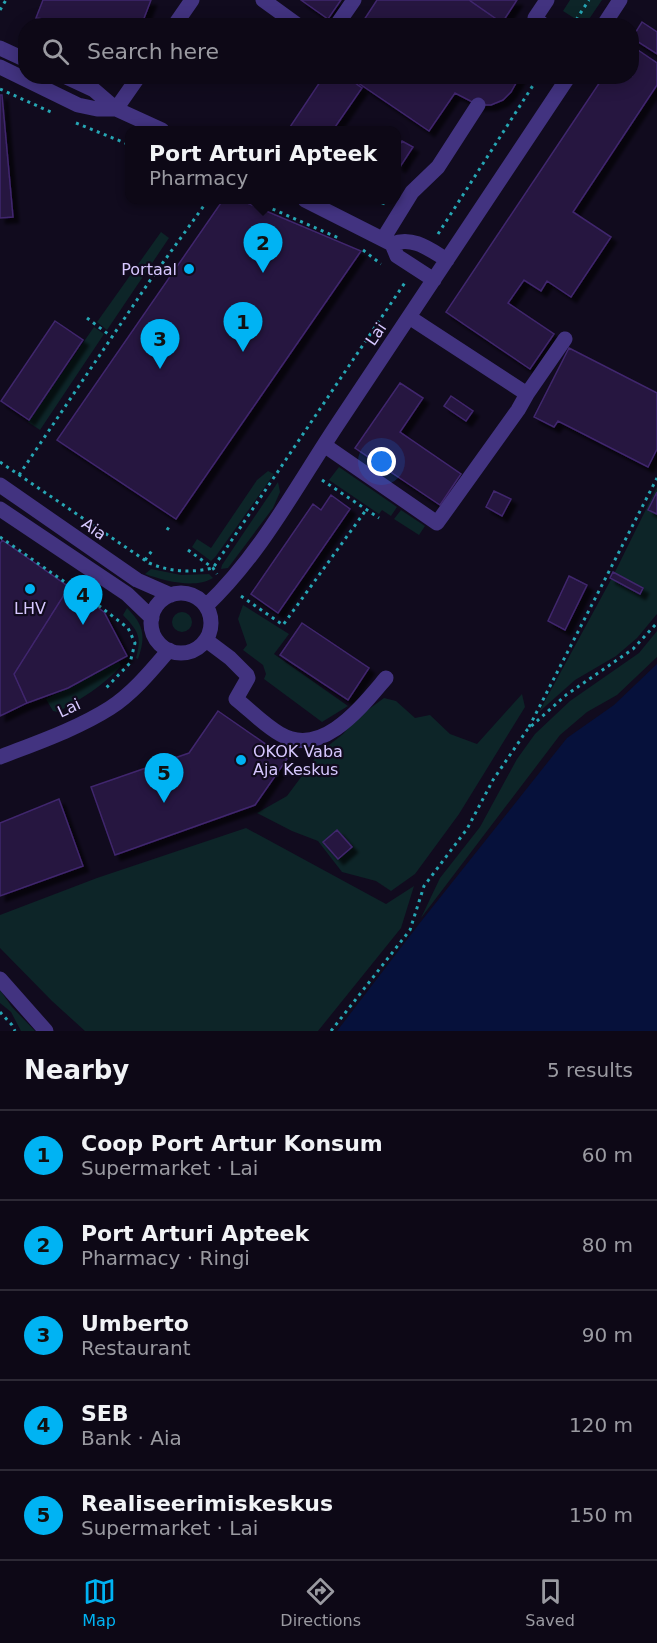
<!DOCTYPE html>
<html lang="en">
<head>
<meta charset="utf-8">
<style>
  :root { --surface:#0d0816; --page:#1b1623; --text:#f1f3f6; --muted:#9a9aa1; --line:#2d2935; --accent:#00b3f3 }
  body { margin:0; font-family:"DejaVu Sans",sans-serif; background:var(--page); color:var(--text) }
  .you { position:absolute; left:382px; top:462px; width:21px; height:21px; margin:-15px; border:4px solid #fff; border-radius:50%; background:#1a73e8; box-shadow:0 0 0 9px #1a73e833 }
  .badge { display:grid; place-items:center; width:39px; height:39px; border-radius:50%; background:var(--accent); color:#111; font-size:20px; font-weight:700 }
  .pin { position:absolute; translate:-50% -50px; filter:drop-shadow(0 2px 3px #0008) }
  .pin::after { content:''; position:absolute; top:32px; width:21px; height:18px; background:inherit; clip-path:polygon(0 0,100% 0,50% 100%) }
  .popup { position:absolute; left:125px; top:126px; width:276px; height:78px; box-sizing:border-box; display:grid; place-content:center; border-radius:12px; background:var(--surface); filter:drop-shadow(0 2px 4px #0005); font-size:20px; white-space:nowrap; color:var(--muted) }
  .popup b { font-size:22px; color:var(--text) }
  .popup::after { content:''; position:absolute; left:50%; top:100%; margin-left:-12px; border:12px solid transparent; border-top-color:var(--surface) }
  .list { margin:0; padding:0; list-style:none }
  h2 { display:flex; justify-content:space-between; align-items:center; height:78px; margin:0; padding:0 24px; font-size:26px }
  h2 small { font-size:20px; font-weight:400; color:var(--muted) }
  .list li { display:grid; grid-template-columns:39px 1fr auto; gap:18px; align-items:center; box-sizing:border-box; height:90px; padding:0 24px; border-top:2px solid var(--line) }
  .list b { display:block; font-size:22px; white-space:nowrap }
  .list p { margin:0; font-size:20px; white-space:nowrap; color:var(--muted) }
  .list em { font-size:20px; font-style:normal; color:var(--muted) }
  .icon { flex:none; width:33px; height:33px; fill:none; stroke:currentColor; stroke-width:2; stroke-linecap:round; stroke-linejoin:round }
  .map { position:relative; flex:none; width:657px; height:1031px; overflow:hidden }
  .search { position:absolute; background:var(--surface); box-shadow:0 3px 15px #0003; left:18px; right:18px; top:18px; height:66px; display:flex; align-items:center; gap:15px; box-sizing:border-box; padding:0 21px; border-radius:24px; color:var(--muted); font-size:22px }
  .sheet { height:528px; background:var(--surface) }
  nav { display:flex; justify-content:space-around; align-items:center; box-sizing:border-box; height:84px; border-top:2px solid var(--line); background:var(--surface); font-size:16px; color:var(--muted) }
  nav a { display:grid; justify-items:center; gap:3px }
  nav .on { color:var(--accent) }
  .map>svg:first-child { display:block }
  .green { fill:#0d2528 }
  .water { fill:#06113b }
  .building { fill:#251640; stroke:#40266d; stroke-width:1.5; filter:url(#shadow) }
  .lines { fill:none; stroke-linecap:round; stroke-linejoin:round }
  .path { stroke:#26a6b4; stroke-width:3; stroke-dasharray:3 4.5; stroke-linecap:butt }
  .minor { stroke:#423380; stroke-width:15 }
  .poi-dot { fill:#00b3f3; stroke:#110b1e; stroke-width:2 }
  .labels { text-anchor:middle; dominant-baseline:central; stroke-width:4.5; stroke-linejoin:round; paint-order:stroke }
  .poi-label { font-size:16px; fill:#d7c8ff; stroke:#110b1e; text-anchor:end }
  .street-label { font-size:16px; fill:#d7c8ff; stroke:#110b1e }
</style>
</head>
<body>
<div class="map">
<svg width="657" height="1031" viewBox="0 0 657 1031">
  <defs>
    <filter id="shadow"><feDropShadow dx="5.5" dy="5.5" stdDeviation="1.5" flood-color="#0009"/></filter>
  </defs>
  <rect width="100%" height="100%" fill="#110b1e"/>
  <path class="green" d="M570,0H602L585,25L563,11Z
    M161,232L169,238L107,330L97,322Z
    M94,327L104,334L40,430L28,422Z
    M339,467L397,507L391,516L382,510L379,514L329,480Z
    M268,471L274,474L216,556L211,561L192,547L197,539L211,548L257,480Z
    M278,482L280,492L273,508L228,568L221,569L222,565Z
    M657,487V614L637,638L616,656L575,680L539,712L614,574Z
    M401,510L425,526L419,535L394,519Z
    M151,569L181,575L209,574L213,578C195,589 165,581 145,574Z
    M243,605L289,634L274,654L348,706L322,722L264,679L266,674L263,665L243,650L247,645L238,619Z
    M127,608C144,625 146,636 138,659L136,658C142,636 138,631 123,615Z
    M172 622a10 10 0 1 1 20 0a10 10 0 1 1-20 0Z
    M657,631V657L617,695L587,712L560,735L421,918L440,878L480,827L517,759L535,734L570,701L639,653Z
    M119,662L121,666C103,686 81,699 58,712L53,711L46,699Z
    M522,694L525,707L459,814L415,874L391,891L376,881L342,872L318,841L292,831L257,813L287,796L319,753L343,734L358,717L384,698L396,701L415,718L430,715L450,734L477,744Z
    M246,828L386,904L414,886L401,928L318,1031H85L52,1001L0,948V915L97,878Z
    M0,990L12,1007L35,1031H21L11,1012L0,1003Z"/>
  <path class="water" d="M657,664V1031H337L419,924L567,738L614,705Z"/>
  <path class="building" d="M43,0H151L141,26H67L52,20L36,18Z
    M301,0H341L328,19Z
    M377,0H469L502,23L500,26H360Z
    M469,0H517L502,23Z
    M642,22L657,32V54L632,38Z
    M632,46L657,63V85L573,212L611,237L571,297L547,281L541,291L524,280L508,303L554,334L530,369L446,312L604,76H632Z
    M324,76H345L362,88L333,130H288Z
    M348,76H520L511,92L503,100L491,105H478L455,93L429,131Z
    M0,95H2L13,217L0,218Z
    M402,141L413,147L400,167L397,165V150Z
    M223,200H240L361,251L176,519L57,440Z
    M55,321L83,340L29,420L1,401Z
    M569,348L657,393V449L648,467L558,421L554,427L534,417Z
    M400,383L423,398L400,432L461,474L440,505L355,448Z
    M451,396L473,411L466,421L444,406Z
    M494,491L511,499L502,516L486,507Z
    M657,492V514L648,510Z
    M331,495L350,509L278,613L251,594L313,504L321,510Z
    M2,540L69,587L14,674L27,703L0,716V544Z
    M613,572L643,588L640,594L610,578Z
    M569,576L587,585L565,630L548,621Z
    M69,587L104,612L127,656L68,688L27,703L14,674Z
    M302,623L369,668L348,700L280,655Z
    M218,711L287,759L255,805L115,855L91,787L189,753Z
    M59,799L83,866L0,896V823Z
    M337,830L352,847L338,859L323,842Z"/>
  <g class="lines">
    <path class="path" d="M0,10L6,0
      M572,26L589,0
      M0,89L53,113
      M76,123L130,145
      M252,200L341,239
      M375,200L385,204
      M438,234L539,76
      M363,250L381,264
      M87,318L112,337
      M0,462L149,563C170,572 191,573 213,568L406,281
      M19,475L149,282L208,200
      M322,480L379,518
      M167,530L171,524
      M0,537L98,605L128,628L135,643L130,663L106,688
      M188,550L213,568L217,574
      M145,560L154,548
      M241,596L283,625L366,510
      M529,727L657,478
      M0,1012L12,1025L15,1031
      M331,1031L410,930L424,886L467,829L493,780L527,730L566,695L633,649L657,623"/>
    <path class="minor" d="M263,0L299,26
      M174,26L192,0
      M336,26L354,0
      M545,26L535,18L547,0
      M603,26L620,0
      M0,48L26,60
      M0,67L78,105L97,109H116
      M64,76L94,90L116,109L162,130
      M116,109L139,76
      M305,200L392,244L397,256L434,280
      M383,239L412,192L438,167L478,105
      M392,244C413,236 429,249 447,260
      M527,394L565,339
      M324,445L437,523L518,410L527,394L409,317
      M0,485L137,580L171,595
      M0,509L127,594L152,618
      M151 623a30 30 0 1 1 60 0a30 30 0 1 1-60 0Z
      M206,606C261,554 297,485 339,422C416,307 493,192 569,76
      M206,640L230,658L247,675L248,678L236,699C250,710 264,725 280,734C322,759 362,706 386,678
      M0,757C36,743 77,729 110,708C133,693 151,671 169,650
      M0,979L46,1031"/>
  </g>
  <g class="poi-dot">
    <circle cx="189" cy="269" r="6"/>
    <circle cx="30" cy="589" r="6"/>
    <circle cx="241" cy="760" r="6"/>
  </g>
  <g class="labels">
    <g class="poi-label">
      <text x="177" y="269">Portaal</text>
      <text x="30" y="608" text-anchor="middle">LHV</text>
      <text x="253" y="751" text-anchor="start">OKOK Vaba<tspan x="253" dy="18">Aja Keskus</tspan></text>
    </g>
    <g class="street-label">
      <text transform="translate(376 334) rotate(-56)">Lai</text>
      <text transform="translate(94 529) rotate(35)">Aia</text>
      <text transform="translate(69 708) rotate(-25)">Lai</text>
    </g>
  </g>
</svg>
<div class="you"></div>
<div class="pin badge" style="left:243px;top:352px">1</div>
<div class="pin badge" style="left:263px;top:273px">2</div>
<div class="popup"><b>Port Arturi Apteek</b>Pharmacy</div>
<div class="pin badge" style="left:160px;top:369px">3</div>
<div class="pin badge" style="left:83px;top:625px">4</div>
<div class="pin badge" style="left:164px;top:803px">5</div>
<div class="search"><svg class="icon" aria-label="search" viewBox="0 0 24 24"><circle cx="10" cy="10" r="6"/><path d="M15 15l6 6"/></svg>Search here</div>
</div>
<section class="sheet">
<h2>Nearby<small>5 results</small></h2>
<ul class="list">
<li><span class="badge">1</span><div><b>Coop Port Artur Konsum</b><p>Supermarket · Lai</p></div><em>60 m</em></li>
<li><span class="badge">2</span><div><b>Port Arturi Apteek</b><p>Pharmacy · Ringi</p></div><em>80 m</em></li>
<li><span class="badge">3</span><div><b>Umberto</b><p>Restaurant</p></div><em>90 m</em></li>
<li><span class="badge">4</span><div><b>SEB</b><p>Bank · Aia</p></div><em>120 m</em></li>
<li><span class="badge">5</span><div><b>Realiseerimiskeskus</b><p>Supermarket · Lai</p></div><em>150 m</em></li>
</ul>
</section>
<nav>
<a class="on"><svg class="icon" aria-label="map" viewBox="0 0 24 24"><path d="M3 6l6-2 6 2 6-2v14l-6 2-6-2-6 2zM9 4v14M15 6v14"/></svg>Map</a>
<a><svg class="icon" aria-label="directions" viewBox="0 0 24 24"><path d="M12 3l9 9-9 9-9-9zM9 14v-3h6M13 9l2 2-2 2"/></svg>Directions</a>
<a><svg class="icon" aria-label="saved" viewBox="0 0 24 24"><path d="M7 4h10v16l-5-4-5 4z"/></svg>Saved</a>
</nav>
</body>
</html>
